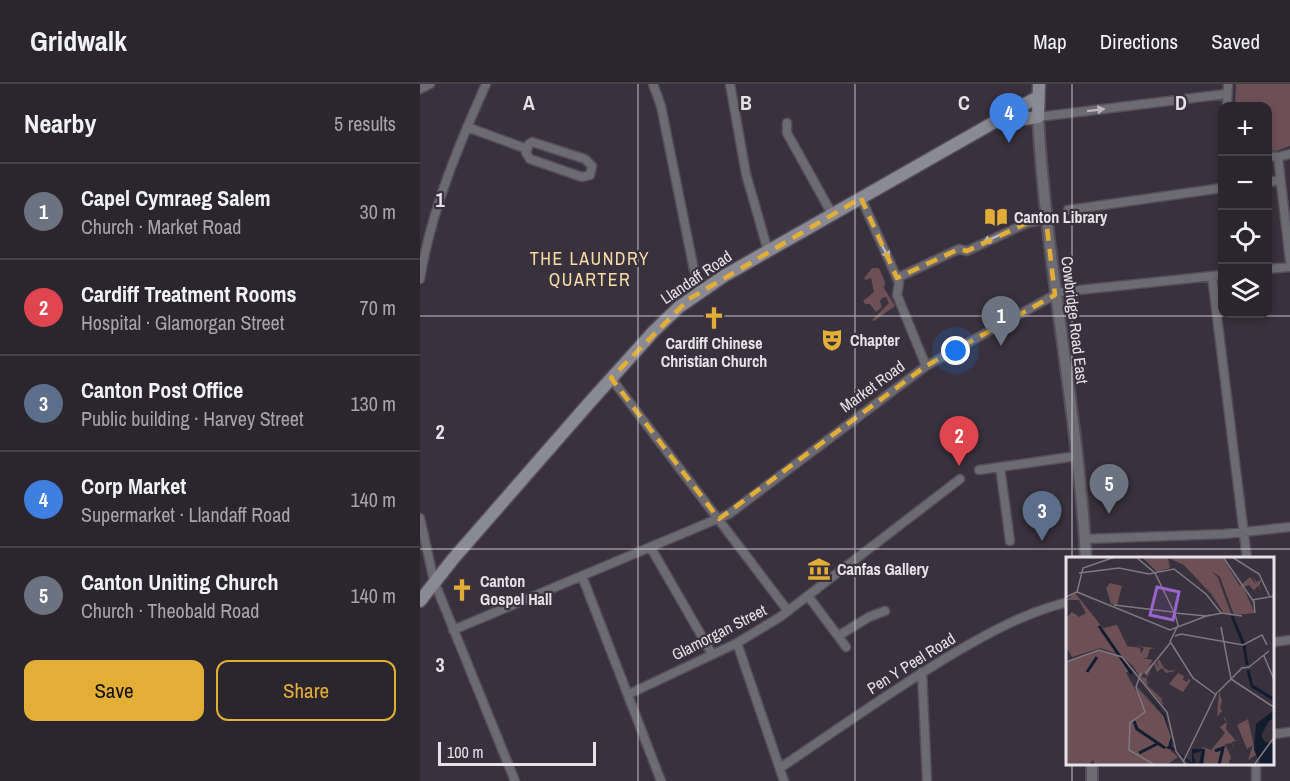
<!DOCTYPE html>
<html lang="en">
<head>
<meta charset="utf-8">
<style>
  :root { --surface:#2b252e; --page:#37313a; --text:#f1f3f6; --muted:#a6a5aa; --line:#47424a; --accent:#e3ae35 }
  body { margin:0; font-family:"Archivo Narrow",sans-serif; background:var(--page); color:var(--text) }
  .controls { position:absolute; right:18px; top:18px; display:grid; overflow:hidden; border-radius:12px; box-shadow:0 3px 9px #0003 }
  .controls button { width:54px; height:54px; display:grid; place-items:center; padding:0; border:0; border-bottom:2px solid var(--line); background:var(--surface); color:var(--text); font:30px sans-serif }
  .scale { position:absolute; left:18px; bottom:15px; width:158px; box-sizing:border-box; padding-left:6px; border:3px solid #e7e2ea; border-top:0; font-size:16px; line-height:21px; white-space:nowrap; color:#e7e2ea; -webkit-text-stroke:4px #39313d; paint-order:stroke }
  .you { position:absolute; left:536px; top:267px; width:21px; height:21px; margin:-15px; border:4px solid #fff; border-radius:50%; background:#1a73e8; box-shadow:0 0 0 9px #1a73e833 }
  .badge { display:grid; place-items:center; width:39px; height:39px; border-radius:50%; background:var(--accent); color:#fff; font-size:20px; font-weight:700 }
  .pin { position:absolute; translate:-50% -50px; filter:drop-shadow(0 2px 3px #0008) }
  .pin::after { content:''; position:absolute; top:32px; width:21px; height:18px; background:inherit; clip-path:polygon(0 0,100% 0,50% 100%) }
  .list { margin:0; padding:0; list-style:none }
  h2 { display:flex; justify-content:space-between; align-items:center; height:78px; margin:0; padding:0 24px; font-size:26px }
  h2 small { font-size:20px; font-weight:400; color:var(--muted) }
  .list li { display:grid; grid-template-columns:39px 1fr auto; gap:18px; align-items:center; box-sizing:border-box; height:96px; padding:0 24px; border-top:2px solid var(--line) }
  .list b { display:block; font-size:22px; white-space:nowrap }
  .list p { margin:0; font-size:20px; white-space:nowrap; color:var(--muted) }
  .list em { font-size:20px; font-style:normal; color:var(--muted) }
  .actions { display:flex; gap:12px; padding:18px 24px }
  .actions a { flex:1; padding:14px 0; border:2px solid var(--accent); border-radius:12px; text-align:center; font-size:21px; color:var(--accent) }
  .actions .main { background:var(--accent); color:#111 }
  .icon { flex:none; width:33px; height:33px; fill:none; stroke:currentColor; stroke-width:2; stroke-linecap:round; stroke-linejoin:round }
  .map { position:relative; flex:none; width:870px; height:697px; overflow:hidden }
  header { display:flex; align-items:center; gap:36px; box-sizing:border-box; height:84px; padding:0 30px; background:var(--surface); border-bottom:2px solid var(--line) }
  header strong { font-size:28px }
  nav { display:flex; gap:33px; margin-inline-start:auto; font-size:21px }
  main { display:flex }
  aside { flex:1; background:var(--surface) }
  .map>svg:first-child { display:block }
  .green { fill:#6d5056 }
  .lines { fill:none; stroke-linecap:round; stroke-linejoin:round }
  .minor-casing { stroke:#554d59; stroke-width:11 }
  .tertiary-casing { stroke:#554d59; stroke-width:14 }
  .secondary-casing { stroke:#554d59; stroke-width:15 }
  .minor { stroke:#6c6b73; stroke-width:8 }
  .tertiary { stroke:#6c6b73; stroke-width:10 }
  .secondary { stroke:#8a8a95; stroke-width:12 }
  .oneway { fill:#bcb8c0 }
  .marked { fill:none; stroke:#e3ae35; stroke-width:4.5; stroke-dasharray:12 8; stroke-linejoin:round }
  .grid { fill:none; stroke:#e7e2ea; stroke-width:1.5; stroke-opacity:0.55 }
  .labels { text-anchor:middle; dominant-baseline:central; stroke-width:4.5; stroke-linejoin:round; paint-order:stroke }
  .poi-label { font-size:16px; font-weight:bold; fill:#e7e2ea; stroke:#39313d; text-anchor:start }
  .street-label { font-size:16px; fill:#e7e2ea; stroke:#39313d }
  .neighbourhood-label { font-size:18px; letter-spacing:1.5px; fill:#f9dba3; stroke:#39313d }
  .inset-river { fill:none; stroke:#111c31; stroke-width:3 }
  .inset-road { fill:none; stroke:#7f7882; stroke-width:1.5 }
  .view { fill:#9b63cc; fill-opacity:0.15; stroke:#9b63cc; stroke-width:3 }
  .inset-edge { fill:none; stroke:#e7e2ea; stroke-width:3 }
  .grid-label { font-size:20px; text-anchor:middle; font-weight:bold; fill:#e7e2ea; stroke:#39313d; stroke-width:4.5; stroke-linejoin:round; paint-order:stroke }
</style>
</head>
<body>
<header>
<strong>Gridwalk</strong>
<nav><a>Map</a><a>Directions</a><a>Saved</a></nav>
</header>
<main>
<aside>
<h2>Nearby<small>5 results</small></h2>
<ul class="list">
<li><span class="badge" style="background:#6b7280">1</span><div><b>Capel Cymraeg Salem</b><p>Church · Market Road</p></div><em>30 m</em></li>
<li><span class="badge" style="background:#e0444e">2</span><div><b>Cardiff Treatment Rooms</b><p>Hospital · Glamorgan Street</p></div><em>70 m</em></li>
<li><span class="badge" style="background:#5c6f8a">3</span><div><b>Canton Post Office</b><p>Public building · Harvey Street</p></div><em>130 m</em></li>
<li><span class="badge" style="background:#3f7fe0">4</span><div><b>Corp Market</b><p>Supermarket · Llandaff Road</p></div><em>140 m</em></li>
<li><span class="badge" style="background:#6b7280">5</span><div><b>Canton Uniting Church</b><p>Church · Theobald Road</p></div><em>140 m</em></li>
</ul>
<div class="actions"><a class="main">Save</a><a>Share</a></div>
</aside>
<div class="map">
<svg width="870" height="697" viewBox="0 0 870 697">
  <rect width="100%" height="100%" fill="#39313d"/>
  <path class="green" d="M816,0H870V62L856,67L848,66V22H815Z
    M452,184H459L465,198L464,204L475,222L454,237L452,236L469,219L466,213L462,214L460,217L462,223L456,228L450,220H445L443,217L454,208L451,194L446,196L444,194Z"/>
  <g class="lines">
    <g class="minor-casing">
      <path id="minor" d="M233,0L241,22L274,186L281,206
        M310,0L326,90L348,167
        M0,5L10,0
        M807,22L808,0
        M618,33L806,10
        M367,39V49L412,130
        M47,43L107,65
        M112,58L165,75L172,82L170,91L162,93L110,75L106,69L109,60Z
        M848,72L858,73L870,70
        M858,73L870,177
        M848,98L860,96
        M441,114L477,194L479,199L477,211L506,282
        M648,126L802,104
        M848,185L870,183
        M792,192L827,475
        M477,194L539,165L547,167L607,139L626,135
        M0,195C11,127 38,63 66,0
        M191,294L368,527
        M580,383L590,457
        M559,386L657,372
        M0,434L14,497L95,697
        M665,455L804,450L870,443
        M231,464L292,570
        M162,492L241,697
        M388,512L418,552L449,533L465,527
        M33,546L309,430L506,282L640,208L802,191
        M418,552L426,563
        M854,558L870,556
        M317,559L364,697
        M502,588L507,697
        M209,610L317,559L360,533L540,395
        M854,650L870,648
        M836,680V697
        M360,684C418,645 475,604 536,568C572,547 607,528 648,518"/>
    </g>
    <g class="tertiary-casing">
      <path id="tertiary" d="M618,33C626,181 658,327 666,475
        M672,680V697"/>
    </g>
    <g class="secondary-casing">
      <path id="secondary" d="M590,33L592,27L618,13
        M0,517L33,475L170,318L234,247L259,223L304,192L578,36L590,33L596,36L618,33L619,0"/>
    </g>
    <use href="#minor" class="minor"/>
    <use href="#tertiary" class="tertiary"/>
    <use href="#secondary" class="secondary"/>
  </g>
  <defs><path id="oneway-solid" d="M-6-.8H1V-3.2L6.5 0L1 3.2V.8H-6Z" transform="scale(1.5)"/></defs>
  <g class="oneway">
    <use href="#oneway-solid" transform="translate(676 26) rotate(-7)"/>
    <use href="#oneway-solid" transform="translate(571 155) rotate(155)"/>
    <use href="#oneway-solid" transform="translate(465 167) rotate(62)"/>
  </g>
  <path class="marked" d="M441,114L477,194L539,165L547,167L607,139L626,135L635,211L506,282L299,435L191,294L269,215Z"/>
  <path class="grid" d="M218,0V697M435,0V697M652,0V475M0,232H870M0,465H870M652,680V697"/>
  <defs>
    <g id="library-bare" transform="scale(1.8)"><path d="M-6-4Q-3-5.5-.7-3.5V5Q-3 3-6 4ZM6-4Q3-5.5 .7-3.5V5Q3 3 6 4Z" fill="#e3ae35" stroke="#39313d" stroke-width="2.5" paint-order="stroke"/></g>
    <g id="church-bare" transform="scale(1.8)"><path d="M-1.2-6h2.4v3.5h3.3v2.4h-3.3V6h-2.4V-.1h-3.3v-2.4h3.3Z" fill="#e3ae35" stroke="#39313d" stroke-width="2.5" paint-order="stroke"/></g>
    <g id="theatre-bare" transform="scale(1.8)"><path d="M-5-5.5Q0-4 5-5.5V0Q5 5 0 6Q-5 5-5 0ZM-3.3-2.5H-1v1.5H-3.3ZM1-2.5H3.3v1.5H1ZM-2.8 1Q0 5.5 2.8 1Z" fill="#e3ae35" stroke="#39313d" stroke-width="2.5" paint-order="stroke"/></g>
    <g id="museum-bare" transform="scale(1.8)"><path d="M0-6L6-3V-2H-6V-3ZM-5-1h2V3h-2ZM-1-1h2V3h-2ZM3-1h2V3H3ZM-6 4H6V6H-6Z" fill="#e3ae35" stroke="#39313d" stroke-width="2.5" paint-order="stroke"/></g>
  </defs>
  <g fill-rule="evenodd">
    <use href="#library-bare" x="576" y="133"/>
    <use href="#church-bare" x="294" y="234"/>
    <use href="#theatre-bare" x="412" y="256"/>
    <use href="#museum-bare" x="399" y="485"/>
    <use href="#church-bare" x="42" y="506"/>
  </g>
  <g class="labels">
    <g class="poi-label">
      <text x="594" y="133">Canton Library</text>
      <text x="430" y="256">Chapter</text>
      <text x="294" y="259" text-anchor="middle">Cardiff Chinese<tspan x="294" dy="18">Christian Church</tspan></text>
      <text x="417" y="485">Canfas Gallery</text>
      <text x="60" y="497">Canton<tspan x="60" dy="18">Gospel Hall</tspan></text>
    </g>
    <g class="street-label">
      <text transform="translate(276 193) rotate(-34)">Llandaff Road</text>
      <text transform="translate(655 236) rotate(83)">Cowbridge Road East</text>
      <text transform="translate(452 302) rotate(-36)">Market Road</text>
      <text transform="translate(299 548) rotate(-27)">Glamorgan Street</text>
      <text transform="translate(491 579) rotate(-32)">Pen Y Peel Road</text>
    </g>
    <g class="neighbourhood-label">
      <text x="170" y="174">THE LAUNDRY<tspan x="170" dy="21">QUARTER</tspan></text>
    </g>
  </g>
  <g transform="translate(646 473)">
    <rect width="208" height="208" fill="#39313d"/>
    <path d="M76,0H133L152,21L165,57L157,55L146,38L118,8L102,1L104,11L91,15ZM134,0H156L174,29L184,20L191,28L186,19L191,25L196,22L193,29L197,34L192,29L188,33L192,38L183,28L177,30L189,56L168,58L154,20L137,8ZM44,26L56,29L51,48L45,47L40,31ZM9,36L37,71L51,68L61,89L74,91L75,97L78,91L68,89L90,91L84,92L81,101H75L87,103L82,110L87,106H89L94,111L91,106L93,102L98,111L103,114L107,113L109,114L100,116L96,111L91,115L88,106L81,120L79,115L75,120L81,121V127L84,125L81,128L95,141L98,149L75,122L67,109L55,99L65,112L60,116L76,144L71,130L99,161L105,180L101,191L109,193H104L112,200L100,208H29L27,203L22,208H0V105L32,93L55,98L34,91L6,100L0,90L1,60L6,55L13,60L20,56L13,43H0ZM112,116L118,119L117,123L121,125L122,122L125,123L117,135L103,127ZM153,134L156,144L154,151L155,152L158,161H159L161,165L160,172L170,184L165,185L166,186L168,191L165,186L159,187L165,200L162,208H137L139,192L135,191L137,190L145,193L159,176L154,170L161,165L158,162L156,154L151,160ZM182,162L190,198L182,203L187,188L181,192L171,168Z" fill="#6d5056"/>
    <path d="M63,114L99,158L106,184L105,189L126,206V192H139L137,208L133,207L136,194L127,197L130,206L125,208L111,194L99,191L103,189L105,180L97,157ZM208,153L195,179L199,185L208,187V208H195L188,193L190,167Z" fill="#111c31"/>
    <path class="inset-river" d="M166,59L178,88L181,108M33,69L66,117M182,113L186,129L209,143M21,115L31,100M68,164L71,172L99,191M149,194L157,191L153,208M194,195V172L209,156M73,196L91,187"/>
    <path class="inset-road" d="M70,0L89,16L108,55M157,0L188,45L189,56M166,0L193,17L204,40M13,16L53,11L83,17L108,12L140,37L155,56M11,35L104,73L143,58M0,40L11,35L17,11L49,0M186,43L209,39M48,48L107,55M109,56L140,59M141,59L156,56L176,59M155,70L165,122M109,79L115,77L177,88L196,78L201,88M104,85L112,68L108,54M105,86L127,121L149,137M198,99L209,125M0,105L33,93L56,100L101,155L110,194L120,208M183,110L203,94M75,116L70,130L79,155L64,166L63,193L89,208M79,117L105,85M165,122L209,151M152,135L176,111L184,110M117,205L151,135M188,208L209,179"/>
    <path class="view" d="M91,30L113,35L107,63L84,58Z"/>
    <rect width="208" height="208" class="inset-edge"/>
  </g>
  <g class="grid-label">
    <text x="109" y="26">A</text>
    <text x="326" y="26">B</text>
    <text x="544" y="26">C</text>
    <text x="761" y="26">D</text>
    <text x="20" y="123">1</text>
    <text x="20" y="355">2</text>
    <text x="20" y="588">3</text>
  </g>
</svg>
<div class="controls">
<button>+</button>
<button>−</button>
<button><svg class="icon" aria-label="locate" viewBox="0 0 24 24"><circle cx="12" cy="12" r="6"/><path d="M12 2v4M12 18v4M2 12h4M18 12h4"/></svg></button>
<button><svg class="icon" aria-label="layers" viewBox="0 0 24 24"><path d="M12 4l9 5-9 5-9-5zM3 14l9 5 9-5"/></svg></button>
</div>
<div class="scale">100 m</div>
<div class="you"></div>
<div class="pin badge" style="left:581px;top:262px;background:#6b7280">1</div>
<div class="pin badge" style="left:539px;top:382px;background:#e0444e">2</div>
<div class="pin badge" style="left:622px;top:457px;background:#5c6f8a">3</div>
<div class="pin badge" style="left:589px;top:59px;background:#3f7fe0">4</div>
<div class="pin badge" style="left:689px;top:430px;background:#6b7280">5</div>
</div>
</main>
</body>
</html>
